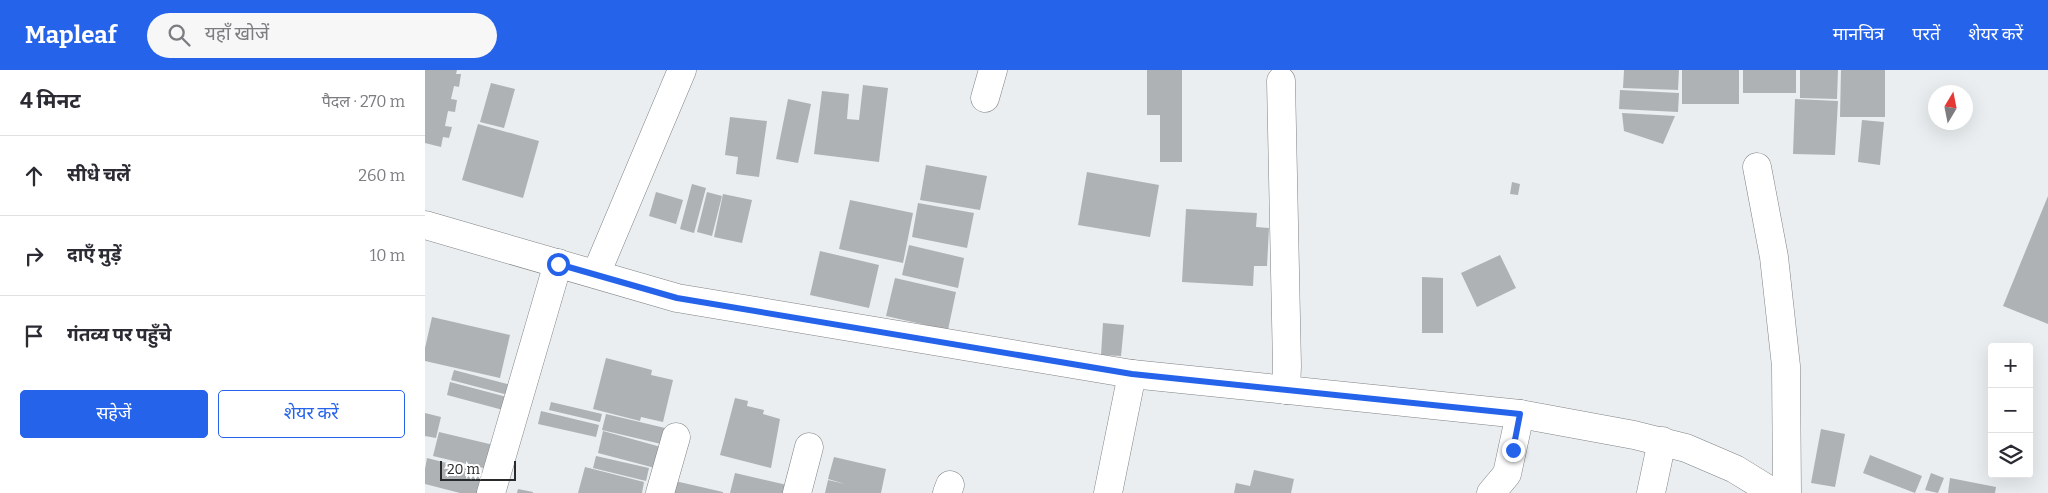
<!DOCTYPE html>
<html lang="hi">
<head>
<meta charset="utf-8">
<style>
  :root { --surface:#fff; --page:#f7f7f7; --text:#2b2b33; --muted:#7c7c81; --line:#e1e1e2; --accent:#2563eb }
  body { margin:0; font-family:Bitter,"Noto Sans Devanagari",serif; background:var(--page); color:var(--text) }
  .controls { position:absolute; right:15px; bottom:15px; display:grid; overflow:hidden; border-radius:5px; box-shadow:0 5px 20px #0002 }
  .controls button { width:45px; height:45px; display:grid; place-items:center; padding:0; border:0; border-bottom:1px solid var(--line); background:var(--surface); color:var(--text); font:25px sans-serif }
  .compass { position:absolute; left:1503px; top:15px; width:45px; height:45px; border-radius:50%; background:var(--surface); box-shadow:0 5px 20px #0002; rotate:10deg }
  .scale { position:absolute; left:15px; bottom:12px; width:76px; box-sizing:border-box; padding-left:5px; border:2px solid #292a2b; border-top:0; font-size:14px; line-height:18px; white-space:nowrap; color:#292a2b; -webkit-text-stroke:4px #fff; paint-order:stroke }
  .stop { position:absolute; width:15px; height:15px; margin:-11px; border:4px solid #2563eb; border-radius:50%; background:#fff }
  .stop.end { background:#2563eb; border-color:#fff; box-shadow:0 1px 5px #0008 }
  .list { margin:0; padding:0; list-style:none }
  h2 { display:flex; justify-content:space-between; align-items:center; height:65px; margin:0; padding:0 20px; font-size:21px }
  h2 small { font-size:16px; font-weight:400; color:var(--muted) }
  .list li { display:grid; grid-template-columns:32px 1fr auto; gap:15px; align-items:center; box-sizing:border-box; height:80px; padding:0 20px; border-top:1px solid var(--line) }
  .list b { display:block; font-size:19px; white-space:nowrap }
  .list em { font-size:16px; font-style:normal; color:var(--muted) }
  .actions { display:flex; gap:10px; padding:15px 20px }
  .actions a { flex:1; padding:11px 0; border:1px solid var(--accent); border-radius:5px; text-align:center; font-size:18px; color:var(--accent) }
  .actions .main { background:var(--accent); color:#fff }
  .icon { flex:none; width:28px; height:28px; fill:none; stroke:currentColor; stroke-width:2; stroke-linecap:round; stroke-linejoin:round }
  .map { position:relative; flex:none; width:1623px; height:423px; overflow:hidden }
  header { display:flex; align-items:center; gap:30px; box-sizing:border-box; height:70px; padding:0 25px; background:var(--accent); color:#fff }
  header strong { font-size:24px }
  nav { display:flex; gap:28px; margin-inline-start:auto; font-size:18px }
  .search { width:350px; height:45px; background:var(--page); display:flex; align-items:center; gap:12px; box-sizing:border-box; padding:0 18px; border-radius:28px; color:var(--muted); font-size:19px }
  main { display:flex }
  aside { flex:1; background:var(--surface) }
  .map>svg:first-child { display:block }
  .building { fill:#aeb2b4 }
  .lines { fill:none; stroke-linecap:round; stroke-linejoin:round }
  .minor-casing { stroke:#7f8284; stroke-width:29 }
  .secondary-casing { stroke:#7f8284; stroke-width:29 }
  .minor { stroke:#fff; stroke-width:28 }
  .secondary { stroke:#fff; stroke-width:28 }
  .route { stroke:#2563eb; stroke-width:6 }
</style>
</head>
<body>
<header>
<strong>Mapleaf</strong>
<div class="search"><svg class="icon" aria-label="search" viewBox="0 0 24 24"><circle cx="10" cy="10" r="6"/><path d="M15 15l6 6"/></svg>यहाँ खोजें</div>
<nav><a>मानचित्र</a><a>परतें</a><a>शेयर करें</a></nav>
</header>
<main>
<aside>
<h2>4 मिनट<small>पैदल · 270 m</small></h2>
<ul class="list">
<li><svg class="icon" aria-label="ahead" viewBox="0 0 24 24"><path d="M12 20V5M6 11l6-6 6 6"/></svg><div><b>सीधे चलें</b></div><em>260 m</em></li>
<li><svg class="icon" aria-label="right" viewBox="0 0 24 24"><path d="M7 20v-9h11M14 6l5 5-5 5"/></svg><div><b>दाएँ मुड़ें</b></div><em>10 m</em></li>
<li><svg class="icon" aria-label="arrive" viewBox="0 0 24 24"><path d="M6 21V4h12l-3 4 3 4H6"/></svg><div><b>गंतव्य पर पहुँचे</b></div></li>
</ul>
<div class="actions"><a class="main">सहेजें</a><a>शेयर करें</a></div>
</aside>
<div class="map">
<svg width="1623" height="423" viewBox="0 0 1623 423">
  <rect width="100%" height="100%" fill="#eaeef0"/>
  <path class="building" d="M0,0H32L31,4H36L34,17L29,16L26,29L32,30L30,42L23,41L20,56L27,57L24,68L18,67L16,77L0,73Z
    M722,0H757V92H735V45H722Z
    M1199,0H1254L1253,20L1198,18Z
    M1257,0H1314V34H1257Z
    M1318,0H1371V23H1318Z
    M1375,0H1413L1412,29L1375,28Z
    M1416,0H1460V47H1415Z
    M66,13L90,19L79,58L55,52Z
    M438,15L463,18L454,92L389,84L397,21L424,24L422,49L434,50Z
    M1195,20L1254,23L1253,42L1194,39Z
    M363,29L386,34L373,93L351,89Z
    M1370,29L1413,31L1410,85L1368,84Z
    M1197,43L1250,46L1238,74L1199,61Z
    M305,47L342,51L334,107L311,104L313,87L300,85Z
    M1437,50L1459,52L1455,95L1433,92Z
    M53,54L114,71L98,128L37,110Z
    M501,95L562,106L555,140L495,130Z
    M662,102L734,115L725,167L653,155Z
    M1087,112L1095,114L1093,125L1085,124Z
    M267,114L281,118L269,163L255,159Z
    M231,122L258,130L251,154L224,146Z
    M282,122L297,126L287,166L272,162Z
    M298,124L327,130L317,173L289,167Z
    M1623,126V254L1578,236Z
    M425,130L488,143L478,193L414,179Z
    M493,133L549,143L542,178L487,167Z
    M761,139L832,143L831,157L844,158L842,196H829L828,216L757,212Z
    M484,175L539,188L533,218L477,205Z
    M395,181L454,195L444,238L385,225Z
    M1075,185L1091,218L1052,237L1036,203Z
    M997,207L1018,208V263H997Z
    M470,208L531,222L523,260L461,246Z
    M7,247L85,265L75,308L0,291V278Z
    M678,253L699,255L696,286L676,285Z
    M181,288L227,300L226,305L248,310L238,352L216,347L215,351L168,339Z
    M29,300L86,315L83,325L26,310Z
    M25,312L82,327L78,340L22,325Z
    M310,328L323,331L322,336L339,340L338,344L355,349L346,398L295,385Z
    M126,332L177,344L175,352L124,340Z
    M116,341L174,355L171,367L113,354Z
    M0,343L16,347L11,368L0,366Z
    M181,344L240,358L236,374L177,360Z
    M1396,359L1420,364L1410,417L1386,413Z
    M178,361L236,377L230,398L173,383Z
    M14,362L77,377L71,401L8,386Z
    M1445,385L1497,406L1490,423L1438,403Z
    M171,386L224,398L221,411L168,398Z
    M409,387L461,399L456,423H400L403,410L420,414L403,409Z
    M2,388L65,404L60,423H35L0,414V399Z
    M160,397L219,412L217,423H153Z
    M829,400L869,409L866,423H809L811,413L825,416Z
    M310,403L362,415L361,423H305Z
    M1506,403L1519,408L1513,423L1500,420Z
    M1525,408L1571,417L1570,423H1523Z
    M250,411L298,422V423H247Z
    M93,419L108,422V423H92Z"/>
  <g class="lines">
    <g class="minor-casing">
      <path id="minor" d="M856,11L862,296L861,320
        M560,28L568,0
        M1332,97L1349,187L1361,296L1362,423
        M171,204L257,0
        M66,423L133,193
        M235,423L251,367
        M372,423L384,377
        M522,423L525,415
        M683,423L707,304
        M1066,423L1082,404L1095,344
        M1226,423L1237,371"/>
    </g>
    <g class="secondary-casing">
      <path id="secondary" d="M0,155L252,228L707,304L1095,344L1209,365L1261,378L1310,399L1349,423"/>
    </g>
    <use href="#minor" class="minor"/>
    <use href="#secondary" class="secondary"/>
  </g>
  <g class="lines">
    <path class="route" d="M133,194L252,228L707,304L1095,344L1088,380"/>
  </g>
</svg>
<div class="controls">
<button>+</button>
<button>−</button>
<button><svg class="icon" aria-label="layers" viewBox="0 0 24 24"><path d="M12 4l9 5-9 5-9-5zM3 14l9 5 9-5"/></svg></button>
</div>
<svg class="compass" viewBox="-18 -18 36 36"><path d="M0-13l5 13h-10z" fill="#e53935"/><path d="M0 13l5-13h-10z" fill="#7c7c81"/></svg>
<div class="scale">20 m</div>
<div class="stop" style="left:133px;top:194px"></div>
<div class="stop end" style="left:1088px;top:380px"></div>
</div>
</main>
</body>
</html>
